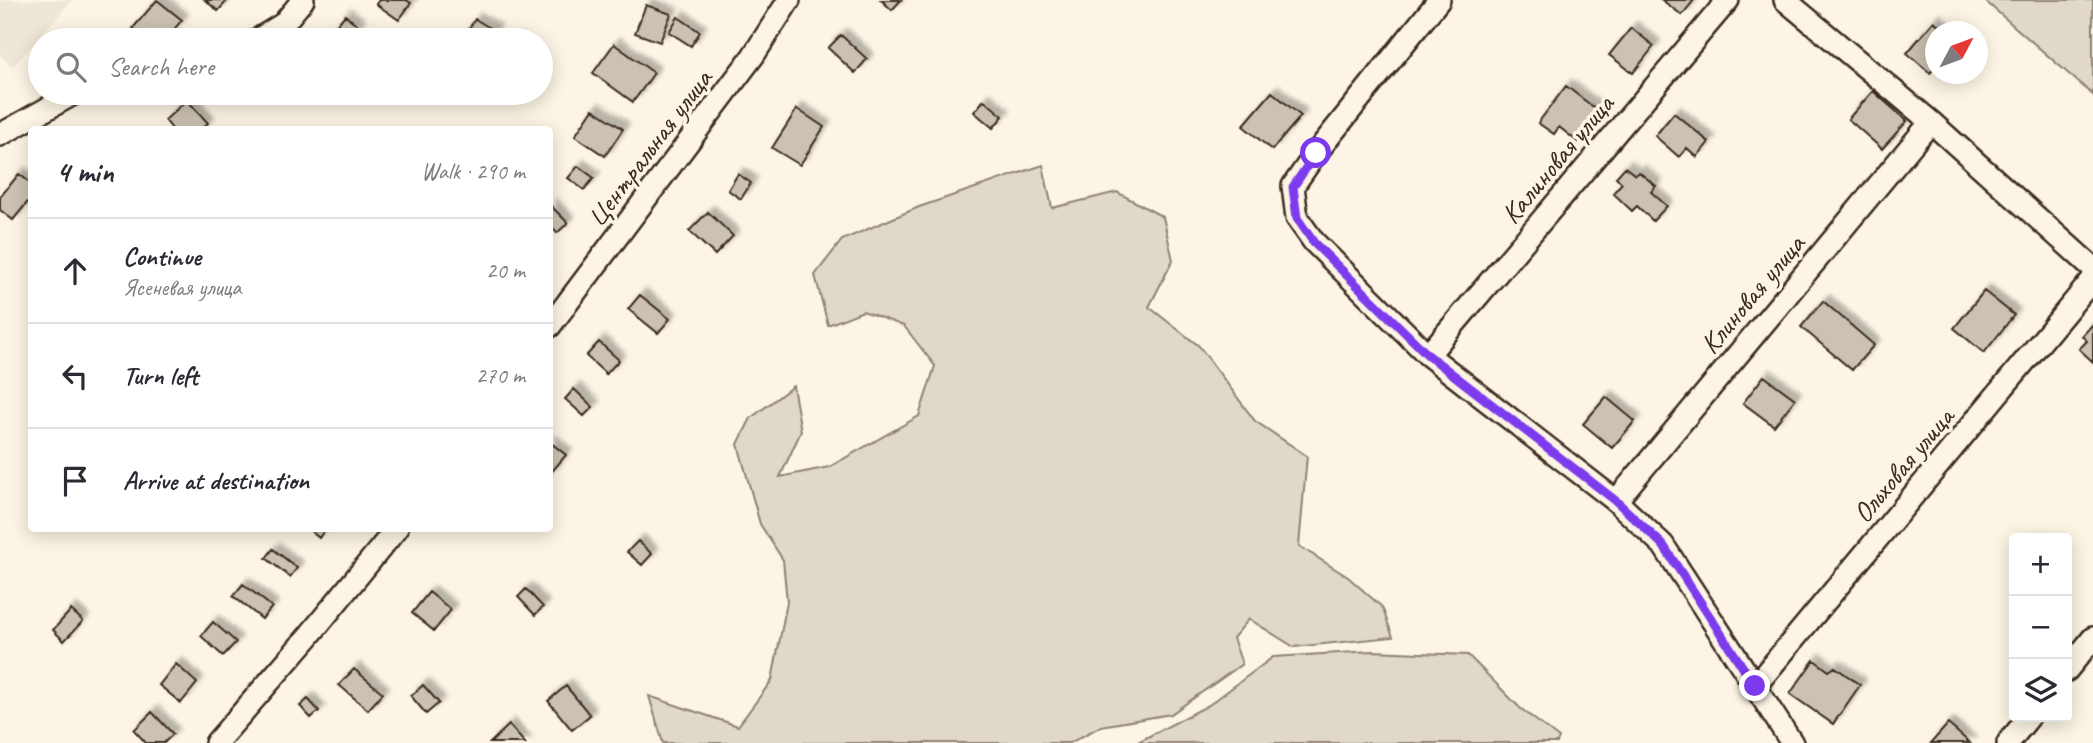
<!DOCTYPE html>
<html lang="en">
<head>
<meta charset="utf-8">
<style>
  :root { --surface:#fff; --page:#f2f2f3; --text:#2b2b33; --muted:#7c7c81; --line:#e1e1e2 }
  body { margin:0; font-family:Caveat,sans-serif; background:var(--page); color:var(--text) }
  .controls { position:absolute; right:21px; bottom:21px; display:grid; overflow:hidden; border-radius:7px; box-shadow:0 4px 18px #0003 }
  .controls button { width:63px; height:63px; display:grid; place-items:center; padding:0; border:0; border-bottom:2px solid var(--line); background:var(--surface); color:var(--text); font:35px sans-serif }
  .compass { position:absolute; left:1925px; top:21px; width:63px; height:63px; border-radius:50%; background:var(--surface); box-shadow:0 4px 18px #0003; rotate:49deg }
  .stop { position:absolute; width:21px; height:21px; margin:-16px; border:5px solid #7c3aed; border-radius:50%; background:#fff }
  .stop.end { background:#7c3aed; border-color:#fff; box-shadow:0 2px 7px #0008 }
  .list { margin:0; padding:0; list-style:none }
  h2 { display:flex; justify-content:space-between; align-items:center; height:91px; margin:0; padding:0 28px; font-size:30px }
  h2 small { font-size:23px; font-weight:400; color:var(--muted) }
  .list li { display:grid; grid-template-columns:46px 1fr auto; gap:21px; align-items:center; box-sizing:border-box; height:105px; padding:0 28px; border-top:2px solid var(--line) }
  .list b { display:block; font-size:26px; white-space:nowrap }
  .list p { margin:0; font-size:23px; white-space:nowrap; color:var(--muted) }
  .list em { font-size:23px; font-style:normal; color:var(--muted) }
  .icon { flex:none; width:38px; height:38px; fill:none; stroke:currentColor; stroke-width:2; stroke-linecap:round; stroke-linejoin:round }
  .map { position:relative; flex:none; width:2093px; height:743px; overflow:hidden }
  .search { position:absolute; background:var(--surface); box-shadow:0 4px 18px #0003; left:28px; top:28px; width:525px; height:77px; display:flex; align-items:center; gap:18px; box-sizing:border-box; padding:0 24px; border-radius:38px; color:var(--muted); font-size:26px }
  .panel { position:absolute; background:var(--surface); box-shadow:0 4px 18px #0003; left:28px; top:126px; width:525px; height:406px; border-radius:7px }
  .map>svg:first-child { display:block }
  .built { fill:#eee6d6 }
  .green { fill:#e0d8c8; stroke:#8e8173; stroke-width:2 }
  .building { fill:#ccc2b3; stroke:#3b2a1e; stroke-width:2; filter:url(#shadow) }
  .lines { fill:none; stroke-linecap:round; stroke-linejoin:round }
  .minor-casing { stroke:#3b2a1e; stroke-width:26 }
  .minor { stroke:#fcf5e5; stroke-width:21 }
  .route { stroke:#7c3aed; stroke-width:9 }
  .labels { text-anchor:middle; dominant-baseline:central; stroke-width:7; stroke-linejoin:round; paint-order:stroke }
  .street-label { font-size:28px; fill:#3b2a1e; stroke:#fcf5e5 }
</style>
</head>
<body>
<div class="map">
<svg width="2093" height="743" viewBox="0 0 2093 743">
  <defs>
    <filter id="shadow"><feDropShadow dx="6" dy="-6" stdDeviation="2" flood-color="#0004"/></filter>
  </defs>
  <rect width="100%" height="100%" fill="#fcf5e5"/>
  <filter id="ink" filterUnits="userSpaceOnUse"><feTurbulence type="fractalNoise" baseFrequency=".0143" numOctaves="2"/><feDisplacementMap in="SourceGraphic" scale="14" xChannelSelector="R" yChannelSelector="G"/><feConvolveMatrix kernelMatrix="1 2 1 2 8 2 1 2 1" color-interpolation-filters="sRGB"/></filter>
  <g filter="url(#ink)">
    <path class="built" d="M0,0H72L13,67L0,55Z"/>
    <path class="green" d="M1984,0H2093V95Z
      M1043,165L1052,208L1117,192L1163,217L1173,260L1149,307L1199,346L1255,421L1307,456L1299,546L1348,577L1382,607L1393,637L1294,647L1249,619L1233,638L1242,664L1171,714L1101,726L1070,743H663L649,696L738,726L772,680L787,602L783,560L760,524L738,444L751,418L793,386L801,431L780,477L829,467L919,416L935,366L904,326L863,311L828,325L815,275L842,240L919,207Z
      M1372,651L1468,655L1520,708L1559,738L1557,743H1136L1209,705L1273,657Z"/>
    <path class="building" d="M157,0L182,20L165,40H147L133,28Z
      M205,0H228L218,11Z
      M379,0H406L411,3L399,20L376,4Z
      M881,0H901L892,10Z
      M1662,0H1694L1682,15Z
      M646,5L671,14L660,42L635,33Z
      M345,15L359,26L346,40H339L330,33Z
      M678,17L700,32L691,46L669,32Z
      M475,19L495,31L489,40H473L465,35Z
      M1934,21L1946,32H1936V67L1930,73L1907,53Z
      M1631,28L1654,46L1633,73L1609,55Z
      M841,35L867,59L855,73L828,48Z
      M614,44L654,73L633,102L593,73Z
      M1566,86L1601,113L1578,142L1559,127L1554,134L1538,123Z
      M1873,91L1907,121L1882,149L1848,119Z
      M1272,92L1301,116L1272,150L1243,126Z
      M187,100L208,123L201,130H173L165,120Z
      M984,100L1003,116L993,128L974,112Z
      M593,109L623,129L605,156L575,136Z
      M797,109L824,127L800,165L772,148Z
      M1674,113L1709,142L1697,157L1687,148L1679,157L1655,136Z
      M578,166L594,178L584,190L568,178Z
      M1625,167L1635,175L1639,172L1656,186L1651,192L1667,206L1653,221L1637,206L1632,211L1613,193L1622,183L1616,177Z
      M19,174L32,184V197L13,220L0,210V197Z
      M738,174L751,183L741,199L728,190Z
      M550,205L568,223L557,233L550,225Z
      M708,212L733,236L715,255L689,231Z
      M1984,291L2014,315L1984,353L1954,328Z
      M640,295L670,319L658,333L628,309Z
      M1823,301L1874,345L1852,370L1801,327Z
      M2093,324V362L2079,349L2087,341L2082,336Z
      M599,342L619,360L606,374L586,356Z
      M1764,376L1795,399L1774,426L1743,403Z
      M574,389L593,407L584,416L565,399Z
      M1606,397L1635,421L1612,448L1583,424Z
      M550,442L566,455L550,474Z
      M307,528H326L319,538Z
      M638,541L652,554L642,565L627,552Z
      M273,549L297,568L290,577L266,558Z
      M243,584L272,607L262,619L233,596Z
      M526,589L543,607L535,615L518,597Z
      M429,592L451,610L434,631L412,613Z
      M71,610L83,621L64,641L53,630Z
      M213,622L236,642L223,656L201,636Z
      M1814,660L1829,671L1835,667L1860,685L1833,724L1790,694Z
      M176,664L197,683L181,703L159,685Z
      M354,669L383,693L368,710L339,685Z
      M423,685L439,703L426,714L411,696Z
      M566,686L590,715L572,730L548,701Z
      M308,699L319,711L311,718L300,706Z
      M152,712L173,734L164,743H146L134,730Z
      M1948,724L1970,743H1931Z
      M509,725L525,743H490Z"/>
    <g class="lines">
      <g class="minor-casing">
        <path id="minor" d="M1439,0L1316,153L1293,186L1297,218L1314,242L1428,355L1616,501L1663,545L1792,743
          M1785,0L1931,122L2093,268
          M257,40L283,24L303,0
          M0,135L75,93
          M550,326L753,56L789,0
          M1428,355L1728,0
          M1616,501L1931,122
          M2067,670L2093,638
          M1755,686L2093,279
          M216,743L308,637L397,528
          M2008,743L2029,717"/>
      </g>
      <use href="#minor" class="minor"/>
    </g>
  </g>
  <g class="lines" filter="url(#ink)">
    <path class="route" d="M1316,153L1293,187L1297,218L1314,243L1428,355L1616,501L1663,545L1755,686"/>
  </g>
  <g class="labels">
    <g class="street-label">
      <text transform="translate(649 148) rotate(-53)">Центральная улица</text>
      <text transform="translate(1557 159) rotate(-50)">Калиновая улица</text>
      <text transform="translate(1752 294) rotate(-50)">Клиновая улица</text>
      <text transform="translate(1903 465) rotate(-50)">Ольховая улица</text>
    </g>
  </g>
</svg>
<div class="controls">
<button>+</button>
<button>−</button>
<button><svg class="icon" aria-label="layers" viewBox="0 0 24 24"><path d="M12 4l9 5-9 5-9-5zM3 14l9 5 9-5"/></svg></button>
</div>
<svg class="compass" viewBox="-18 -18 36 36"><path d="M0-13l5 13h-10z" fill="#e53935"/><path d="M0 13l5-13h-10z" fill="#7c7c81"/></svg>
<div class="stop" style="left:1316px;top:153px"></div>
<div class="stop end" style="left:1755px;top:686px"></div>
<div class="search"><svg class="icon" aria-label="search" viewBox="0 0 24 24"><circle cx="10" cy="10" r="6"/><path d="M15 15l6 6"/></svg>Search here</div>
<section class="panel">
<h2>4 min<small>Walk · 290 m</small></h2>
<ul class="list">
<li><svg class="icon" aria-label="ahead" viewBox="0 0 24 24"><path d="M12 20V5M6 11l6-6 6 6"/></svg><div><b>Continue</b><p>Ясеневая улица</p></div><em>20 m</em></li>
<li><svg class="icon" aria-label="left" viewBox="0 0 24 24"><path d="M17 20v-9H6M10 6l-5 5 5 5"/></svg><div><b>Turn left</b></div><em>270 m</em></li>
<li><svg class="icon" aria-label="arrive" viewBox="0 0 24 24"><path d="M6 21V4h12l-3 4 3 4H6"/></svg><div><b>Arrive at destination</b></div></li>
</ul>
</section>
</div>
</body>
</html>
